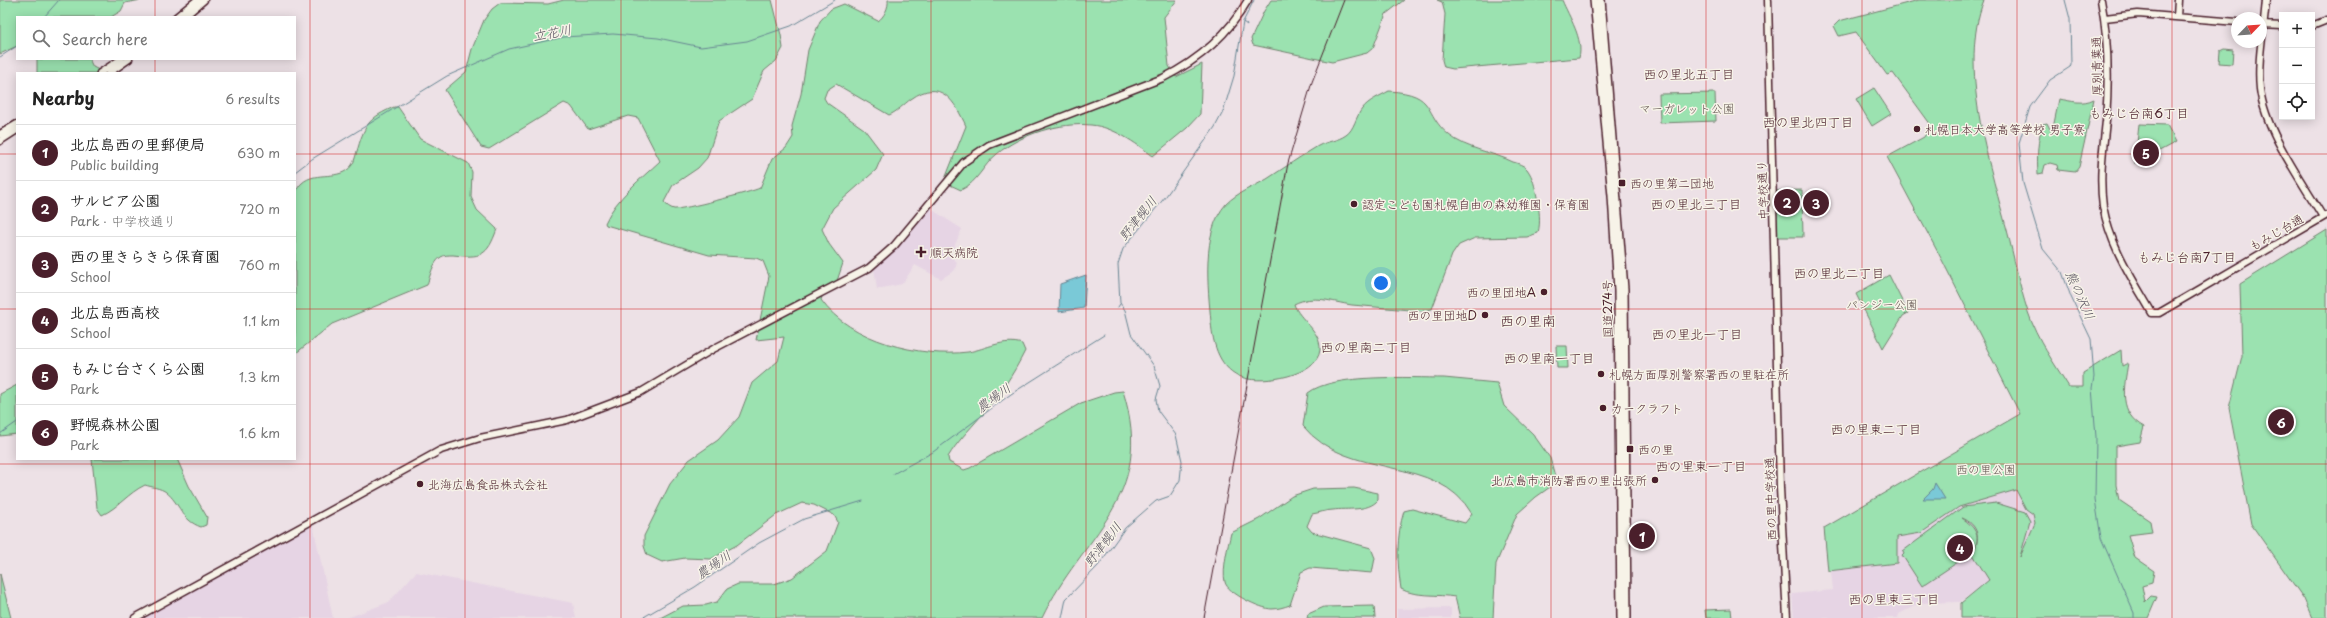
<!DOCTYPE html>
<html lang="en">
<head>
<meta charset="utf-8">
<style>
  :root { --surface:#fff; --page:#f2f2f2; --text:#222; --muted:#767676; --line:#e0e0e0; --accent:#4a1f2b }
  body { margin:0; font-family:"Playpen Sans","Klee One",sans-serif; background:var(--page); color:var(--text) }
  .controls { position:absolute; right:12px; top:12px; display:grid; overflow:hidden; border-radius:0px; box-shadow:0 2px 10px #0003 }
  .controls button { width:36px; height:36px; display:grid; place-items:center; padding:0; border:0; border-bottom:1px solid var(--line); background:var(--surface); color:var(--text); font:20px sans-serif }
  .compass { position:absolute; left:2231px; top:12px; width:36px; height:36px; border-radius:50%; background:var(--surface); box-shadow:0 2px 10px #0003; rotate:65deg }
  .you { position:absolute; left:1381px; top:283px; width:14px; height:14px; margin:-10px; border:3px solid #fff; border-radius:50%; background:#1a73e8; box-shadow:0 0 0 6px #1a73e833 }
  .badge { display:grid; place-items:center; width:26px; height:26px; border-radius:50%; background:var(--accent); color:#fff; font-size:13px; font-weight:700 }
  .pin { position:absolute; translate:-50% -50%; border:2px solid #fff; box-shadow:0 1px 4px #0006 }
  .list { margin:0; padding:0; list-style:none }
  h2 { display:flex; justify-content:space-between; align-items:center; height:52px; margin:0; padding:0 16px; font-size:17px }
  h2 small { font-size:13px; font-weight:400; color:var(--muted) }
  .list li { display:grid; grid-template-columns:26px 1fr auto; gap:12px; align-items:center; box-sizing:border-box; height:56px; padding:0 16px; border-top:1px solid var(--line) }
  .list b { display:block; font-size:15px; white-space:nowrap }
  .list p { margin:0; font-size:13px; white-space:nowrap; color:var(--muted) }
  .list em { font-size:13px; font-style:normal; color:var(--muted) }
  .icon { flex:none; width:22px; height:22px; fill:none; stroke:currentColor; stroke-width:2; stroke-linecap:round; stroke-linejoin:round }
  .map { position:relative; flex:none; width:2327px; height:618px; overflow:hidden }
  .search { position:absolute; background:var(--surface); box-shadow:0 2px 10px #0003; left:16px; top:16px; width:280px; height:44px; display:flex; align-items:center; gap:10px; box-sizing:border-box; padding:0 14px; border-radius:0px; color:var(--muted); font-size:15px }
  .panel { position:absolute; background:var(--surface); box-shadow:0 2px 10px #0003; left:16px; top:72px; width:280px; height:388px; border-radius:0px }
  .map>svg:first-child { display:block }
  .built { fill:#e6d4e4 }
  .green { fill:#9be2b0; stroke:#72806e }
  .water { fill:#7ac9d7; stroke:#678592 }
  .lines { fill:none; stroke-linecap:round; stroke-linejoin:round }
  .stream { stroke:#678592; stroke-width:1 }
  .secondary-casing { stroke:#4a1f2b; stroke-width:9 }
  .highway-casing { stroke:#4a1f2b; stroke-width:10 }
  .secondary { stroke:#f7f3e8; stroke-width:6 }
  .highway { stroke:#f7f3e8; stroke-width:7 }
  .rail { stroke:#4a1f2b; stroke-width:1 }
  .grid { fill:none; stroke:#d62828; stroke-width:1; stroke-opacity:0.55 }
  .poi-dot { fill:#4a1f2b; stroke:#f7f3e8; stroke-width:1.5 }
  .labels { text-anchor:middle; dominant-baseline:central; stroke-width:3; stroke-linejoin:round; paint-order:stroke }
  .street-label { font-size:12px; fill:#4a1f2b; stroke:#f7f3e8 }
  .park-label { font-size:12px; fill:#5e504c; stroke:#f7f3e8 }
  .poi-label { font-size:12px; fill:#4a1f2b; stroke:#f7f3e8; text-anchor:start }
  .water-label { font-size:13px; font-style:italic; fill:#58525f; stroke:#f7f3e8 }
  .neighbourhood-label { font-size:13px; fill:#4a1f2b; stroke:#f7f3e8 }
  .quarter-label { font-size:14px; fill:#4a1f2b; stroke:#f7f3e8 }
</style>
</head>
<body>
<div class="map">
<svg width="2327" height="618" viewBox="0 0 2327 618">
  <rect width="100%" height="100%" fill="#ede1e6"/>
  <filter id="ink" filterUnits="userSpaceOnUse"><feTurbulence type="fractalNoise" baseFrequency=".025" numOctaves="2"/><feDisplacementMap in="SourceGraphic" scale="8" xChannelSelector="R" yChannelSelector="G"/><feConvolveMatrix kernelMatrix="1 2 1 2 8 2 1 2 1" color-interpolation-filters="sRGB"/></filter>
  <g filter="url(#ink)">
    <path class="built" d="M928,207L962,229L950,256L957,262L955,270L941,279L915,265L902,284L877,289L874,268L877,263Z
      M2016,490L2026,509L2033,514L2035,523L2019,558L1960,602L1920,603L1899,614L1898,618H1794L1792,594L1833,590L1831,571L1897,563V537L1921,533L1959,507Z
      M313,525L333,618H141Z
      M416,572L573,603L576,618H347L389,602Z
      M1451,608V618H1397V609Z"/>
    <path class="green" d="M0,0H141L125,3L121,11L111,17H17V46L0,54Z
      M564,0H772L781,35L783,48L776,61L764,71L752,99L719,121L707,158L698,168L673,185L664,202C666,205 670,208 674,209C681,210 752,192 760,188L772,159L786,148L793,137L792,126L801,94L808,50L820,21L831,9L844,4L878,21C884,17 889,7 888,0H1177L1164,17L1169,66L1176,77L1202,64L1200,114L1187,128L1153,156C1135,143 1114,127 1091,125C1060,122 1021,134 997,154C983,165 978,182 961,190L948,184L945,179L966,126C955,102 941,77 911,99C904,104 897,112 889,115L836,84L827,90L824,98L827,103L864,129L883,154L876,170L833,208L822,229L829,244L843,263L837,281L823,294L821,300C850,341 920,358 968,352C986,349 1004,338 1022,344L1025,351C1013,375 999,396 981,416C969,430 957,442 948,457L949,462L964,470L970,468L1081,403L1114,392L1123,391C1157,499 1082,534 1042,618H660L683,606L706,605L717,602L727,589L738,584H774L792,578L827,551L838,522L834,515L814,505L802,503L776,515L737,545L711,559L685,558L662,562L647,555L644,546V536L670,484L689,460L718,440L739,417L752,383L778,361L784,337L756,340L769,276L763,261L756,258L709,255L606,225L605,223C616,198 641,179 660,161L638,118L628,116L588,129L571,106L564,103L489,149L481,147L445,90L466,72L472,49L484,20L492,9L500,3L548,4Z
      M1271,0H1404L1386,14L1373,48L1367,53L1332,62L1253,45L1251,39L1264,11Z
      M1437,0H1562C1569,17 1584,39 1579,58L1453,69L1444,67L1442,60L1445,14L1442,2Z
      M1919,0H1984C1958,66 1989,163 2007,230C2014,257 2019,285 2028,312C2037,339 2054,363 2069,387H2083V373L2121,350L2122,366L2128,363C2124,388 2118,413 2144,427L2140,442L2116,446V485L2119,500L2150,521L2152,532L2128,535L2135,558L2154,571L2152,583L2142,586L2145,602L2151,596L2157,597L2148,618H1961V603L1989,580L1972,553C1982,540 1978,524 1962,518C1975,527 1984,538 1970,554L1922,586L1902,555L1904,553L1903,551L1963,507L1996,503L2025,512L2030,521L2020,557L2035,523L2033,514L2026,509L2016,490L1959,507L1921,533L1897,537V563L1828,571L1824,528L2020,414L1942,260L1887,157L1924,137L1931,125L1893,73L1887,75L1856,32L1839,36L1834,26L1839,21Z
      M2224,49L2233,50L2232,64L2219,63L2220,51Z
      M37,59H89L93,67L99,70L95,73H37Z
      M1874,88L1891,114L1872,126L1856,99Z
      M1389,91C1438,94 1422,113 1449,135C1466,149 1493,152 1513,162C1517,163 1524,165 1527,169C1533,177 1535,187 1537,197C1539,210 1541,221 1538,233L1527,237L1475,238L1459,245L1452,255L1432,309L1421,311C1398,309 1375,307 1352,305C1331,302 1314,294 1294,304C1299,320 1321,330 1320,350C1317,376 1263,384 1244,378C1219,370 1213,344 1211,322C1208,288 1201,232 1226,204C1238,192 1253,187 1267,179C1284,168 1301,156 1318,146C1327,141 1338,141 1346,135C1354,130 1356,116 1362,109C1369,100 1380,96 1389,91Z
      M1715,93L1716,121L1660,123L1659,94Z
      M2059,99C2072,101 2082,105 2094,99L2079,167L2075,172L2058,170L2057,165L2050,163L2045,165L2043,173L2038,174C2037,157 2037,140 2043,124L2047,123L2052,133Z
      M394,107H398L420,139L468,163L472,172L471,197L477,210L497,229C487,257 481,258 453,255C449,255 444,255 441,257C433,262 430,276 427,285L332,324L295,354V193C297,190 299,185 302,183C316,170 340,182 352,165C355,161 356,153 358,148C365,123 371,117 394,107Z
      M2139,124L2167,125L2176,142L2135,164Z
      M1802,190L1803,237H1774L1773,191Z
      M2327,230V618H2312L2304,599L2251,524L2229,408L2242,356L2240,284Z
      M1889,275L1908,313L1903,316L1883,348L1856,294Z
      M1556,346H1567L1568,368H1557Z
      M1444,378L1497,383L1504,406L1533,434L1550,458L1556,480L1553,485L1536,497L1517,514L1496,564L1493,618H1460L1455,597C1438,594 1415,597 1401,589C1397,563 1396,537 1404,511L1412,509L1465,523L1472,514C1437,453 1348,481 1303,426L1308,393C1333,373 1411,378 1444,378Z
      M17,385V434L0,436V394Z
      M92,459H177L189,486L207,517L206,525L201,527C181,520 180,503 166,492C161,488 151,487 145,485C128,493 118,508 102,515L97,508Z
      M1354,488L1378,493V500C1368,512 1347,508 1333,510C1326,510 1319,513 1312,514L1307,526L1312,532L1371,548L1375,558L1372,573L1310,568L1301,572L1290,605C1284,607 1278,609 1272,609C1261,609 1227,593 1225,582C1222,569 1228,546 1231,533L1259,519L1292,496L1313,489Z
      M0,574L11,618H0Z
      M1374,606L1375,618H1307L1308,614L1324,607Z
      M1731,609L1732,618H1706L1705,610Z"/>
    <path class="water" d="M1086,275L1084,308L1059,312L1060,284Z
      M1935,483L1945,499H1923L1933,489Z"/>
    <g class="lines">
      <path class="stream" d="M2065,0L2070,19L2071,64L2070,67L2050,80L2030,107L2019,143L2023,183L2043,249L2062,272L2071,297L2091,339L2094,377L2092,388L2096,437L2095,499L2101,538L2134,613V618
        M44,17L59,0
        M1243,22L1247,25
        M0,57L17,46
        M295,172L312,159L447,76L509,49L564,37L613,34L658,38L701,47L747,41L791,26L835,0
        M1118,307L1120,304
        M0,434L17,422
        M893,474L933,452L1011,394L1104,335
        M642,618L695,587L759,543L804,519L863,501
        M1062,618L1066,599L1098,566L1125,528L1156,501L1170,496L1180,480L1182,461L1176,435L1158,411L1156,399L1160,386L1154,366L1131,334L1125,310L1120,303L1118,264L1123,249L1166,196L1215,127L1223,112L1234,76L1243,22L1254,0"/>
      <g class="secondary-casing">
        <path id="secondary" d="M1768,0L1780,488L1787,618
          M2101,0C2109,41 2109,80 2106,121C2103,149 2099,178 2103,206C2110,246 2132,278 2152,313H2159L2327,215
          M2266,0C2264,29 2257,60 2260,89C2265,131 2301,180 2323,217
          M176,17L197,0
          M184,17L204,0
          M2177,17L2178,0
          M2105,18L2138,14L2237,22
          M2262,25L2282,26
          M2312,26L2327,20
          M100,73L121,59
          M109,73L129,59
          M0,134L17,124
          M0,141L17,130
          M135,618L441,450L480,438L567,420L641,392L715,348L869,268L894,246L964,162L989,145L1163,78C1199,60 1228,35 1248,0"/>
      </g>
      <g class="highway-casing">
        <path id="highway" d="M1594,0L1612,196L1618,290L1621,618
          M1601,0L1624,289L1627,618"/>
      </g>
      <use href="#secondary" class="secondary"/>
      <use href="#highway" class="highway"/>
      <path class="rail" d="M1204,618L1288,163L1312,82L1344,0"/>
    </g>
  </g>
  <path class="grid" d="M155,0V17M310,0V618M465,0V618M621,0V618M776,0V618M931,0V618M1086,0V618M1241,0V618M1396,0V618M1551,0V618M1706,0V618M1862,0V618M2017,0V618M2172,0V618M155,59V73M0,154H17M295,154H2327M0,309H17M295,309H2327M155,459V618M0,464H2327"/>
  <g class="poi-dot">
    <circle cx="1917" cy="129" r="4"/>
    <rect x="1618" y="179" width="8" height="8" rx="2"/>
    <circle cx="1354" cy="204" r="4"/>
    <path d="M919 246h4v4h4v4h-4v4h-4v-4h-4v-4h4z"/>
    <circle cx="1544" cy="292" r="4"/>
    <circle cx="1485" cy="315" r="4"/>
    <circle cx="1601" cy="374" r="4"/>
    <circle cx="1603" cy="408" r="4"/>
    <rect x="1626" y="445" width="8" height="8" rx="2"/>
    <circle cx="1655" cy="480" r="4"/>
    <circle cx="420" cy="484" r="4"/>
  </g>
  <g class="labels">
    <g class="street-label">
      <text transform="translate(2096 66) rotate(-91)">厚別青葉通</text>
      <text transform="translate(1762 190) rotate(-92)">中学校通り</text>
      <text transform="translate(2276 232) rotate(-30)">もみじ台通</text>
      <text transform="translate(1607 309) rotate(-91)">国道274号</text>
      <text transform="translate(1770 499) rotate(-92)">西の里中学校通</text>
    </g>
    <g class="park-label">
      <text x="1687" y="108">マーガレット公園</text>
      <text x="1882" y="304">パンジー公園</text>
      <text x="1986" y="469">西の里公園</text>
    </g>
    <g class="poi-label">
      <text x="1925" y="129">札幌日本大学高等学校 男子寮</text>
      <text x="1630" y="183">西の里第二団地</text>
      <text x="1362" y="204">認定こども園札幌自由の森幼稚園・保育園</text>
      <text x="930" y="252">順天病院</text>
      <text x="1536" y="292" text-anchor="end">西の里団地A</text>
      <text x="1477" y="315" text-anchor="end">西の里団地D</text>
      <text x="1609" y="374">札幌方面厚別警察署西の里駐在所</text>
      <text x="1611" y="408">カークラフト</text>
      <text x="1638" y="449">西の里</text>
      <text x="1647" y="480" text-anchor="end">北広島市消防署西の里出張所</text>
      <text x="428" y="484">北海広島食品株式会社</text>
    </g>
    <g class="water-label">
      <text transform="translate(552 32) rotate(-10)">立花川</text>
      <text transform="translate(1137 218) rotate(-51)">野津幌川</text>
      <text transform="translate(2081 295) rotate(66)">熊の沢川</text>
      <text transform="translate(993 397) rotate(-36)">農場川</text>
      <text transform="translate(1102 544) rotate(-52)">野津幌川</text>
      <text transform="translate(713 564) rotate(-34)">農場川</text>
    </g>
    <g class="neighbourhood-label">
      <text x="1689" y="73">西の里北五丁目</text>
      <text x="2139" y="112">もみじ台南6丁目</text>
      <text x="1808" y="121">西の里北四丁目</text>
      <text x="1696" y="203">西の里北三丁目</text>
      <text x="2187" y="256">もみじ台南7丁目</text>
      <text x="1839" y="272">西の里北二丁目</text>
      <text x="1697" y="333">西の里北一丁目</text>
      <text x="1366" y="346">西の里南二丁目</text>
      <text x="1549" y="357">西の里南一丁目</text>
      <text x="1876" y="428">西の里東二丁目</text>
      <text x="1701" y="465">西の里東一丁目</text>
      <text x="1894" y="598">西の里東三丁目</text>
    </g>
    <g class="quarter-label">
      <text x="1528" y="320">西の里南</text>
    </g>
  </g>
</svg>
<div class="controls">
<button>+</button>
<button>−</button>
<button><svg class="icon" aria-label="locate" viewBox="0 0 24 24"><circle cx="12" cy="12" r="6"/><path d="M12 2v4M12 18v4M2 12h4M18 12h4"/></svg></button>
</div>
<svg class="compass" viewBox="-18 -18 36 36"><path d="M0-13l5 13h-10z" fill="#e53935"/><path d="M0 13l5-13h-10z" fill="#767676"/></svg>
<div class="you"></div>
<div class="pin badge" style="left:1642px;top:536px">1</div>
<div class="pin badge" style="left:1787px;top:202px">2</div>
<div class="pin badge" style="left:1816px;top:203px">3</div>
<div class="pin badge" style="left:1960px;top:548px">4</div>
<div class="pin badge" style="left:2146px;top:153px">5</div>
<div class="pin badge" style="left:2281px;top:422px">6</div>
<div class="search"><svg class="icon" aria-label="search" viewBox="0 0 24 24"><circle cx="10" cy="10" r="6"/><path d="M15 15l6 6"/></svg>Search here</div>
<section class="panel">
<h2>Nearby<small>6 results</small></h2>
<ul class="list">
<li><span class="badge">1</span><div><b>北広島西の里郵便局</b><p>Public building</p></div><em>630 m</em></li>
<li><span class="badge">2</span><div><b>サルビア公園</b><p>Park · 中学校通り</p></div><em>720 m</em></li>
<li><span class="badge">3</span><div><b>西の里きらきら保育園</b><p>School</p></div><em>760 m</em></li>
<li><span class="badge">4</span><div><b>北広島西高校</b><p>School</p></div><em>1.1 km</em></li>
<li><span class="badge">5</span><div><b>もみじ台さくら公園</b><p>Park</p></div><em>1.3 km</em></li>
<li><span class="badge">6</span><div><b>野幌森林公園</b><p>Park</p></div><em>1.6 km</em></li>
</ul>
</section>
</div>
</body>
</html>
